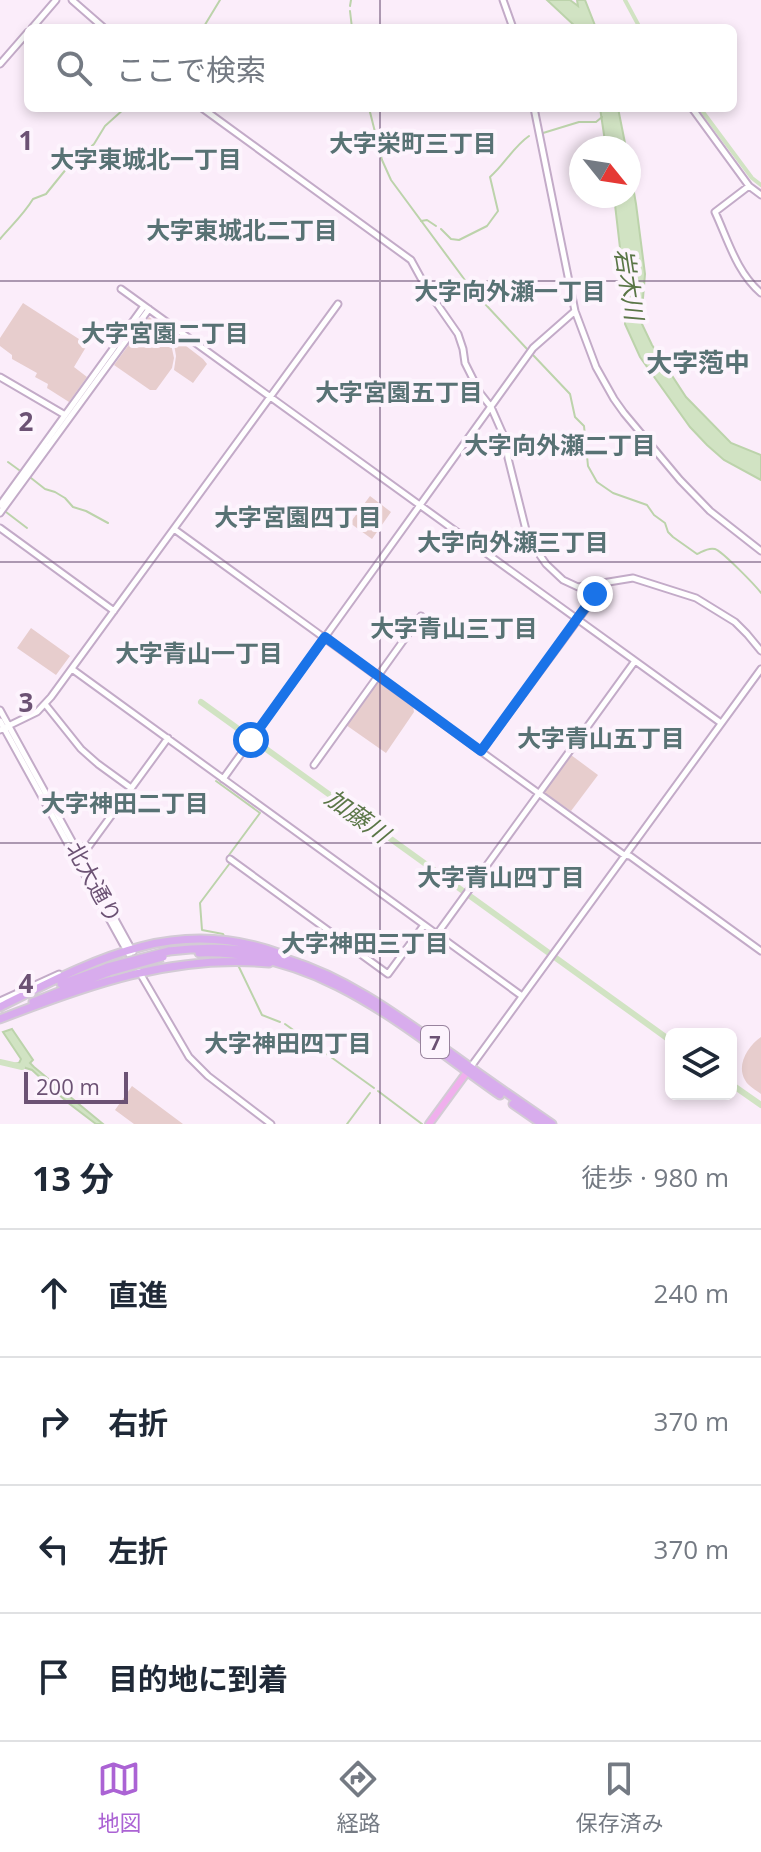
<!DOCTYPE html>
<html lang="ja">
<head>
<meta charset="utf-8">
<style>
  :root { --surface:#fff; --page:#f2f2f3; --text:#1f2937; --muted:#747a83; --line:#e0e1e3; --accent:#ab63d4 }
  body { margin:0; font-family:"Open Sans","Noto Sans JP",sans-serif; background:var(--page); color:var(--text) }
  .controls { position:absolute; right:24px; bottom:24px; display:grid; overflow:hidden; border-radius:12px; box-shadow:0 4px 12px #0003 }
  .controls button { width:72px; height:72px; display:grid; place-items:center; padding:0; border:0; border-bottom:2px solid var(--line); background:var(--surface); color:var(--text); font:40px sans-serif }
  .compass { position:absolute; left:569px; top:136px; width:72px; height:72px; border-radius:50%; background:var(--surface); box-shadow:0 4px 12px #0003; rotate:120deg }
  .scale { position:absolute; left:24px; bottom:20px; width:104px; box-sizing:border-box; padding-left:8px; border:4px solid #6c5274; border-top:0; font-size:22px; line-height:28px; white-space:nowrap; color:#6c5274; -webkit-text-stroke:6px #fdf4fd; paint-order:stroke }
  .stop { position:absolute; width:24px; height:24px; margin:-18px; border:6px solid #1a73e8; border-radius:50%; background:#fff }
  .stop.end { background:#1a73e8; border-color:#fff; box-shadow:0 2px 8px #0008 }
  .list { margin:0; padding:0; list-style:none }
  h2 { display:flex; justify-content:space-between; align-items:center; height:104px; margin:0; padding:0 32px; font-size:34px }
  h2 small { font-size:26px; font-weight:400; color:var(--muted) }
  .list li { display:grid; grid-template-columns:52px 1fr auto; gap:24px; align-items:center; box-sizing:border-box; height:128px; padding:0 32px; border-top:2px solid var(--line) }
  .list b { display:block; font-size:30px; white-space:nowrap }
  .list em { font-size:26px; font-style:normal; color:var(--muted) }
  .icon { flex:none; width:44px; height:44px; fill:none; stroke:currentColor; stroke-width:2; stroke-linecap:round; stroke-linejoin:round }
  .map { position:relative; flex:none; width:761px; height:1124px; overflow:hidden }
  .search { position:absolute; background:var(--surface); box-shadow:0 4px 12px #0003; left:24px; right:24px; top:24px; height:88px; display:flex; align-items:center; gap:20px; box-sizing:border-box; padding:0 28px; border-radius:12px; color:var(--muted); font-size:30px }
  .sheet { height:616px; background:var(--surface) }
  nav { display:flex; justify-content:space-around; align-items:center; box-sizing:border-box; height:112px; border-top:2px solid var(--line); background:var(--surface); font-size:22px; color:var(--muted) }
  nav a { display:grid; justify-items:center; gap:4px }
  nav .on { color:var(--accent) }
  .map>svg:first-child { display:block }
  .green { fill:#e7cdcd }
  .water { fill:#d1e3c3; stroke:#bcd3ab; stroke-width:2 }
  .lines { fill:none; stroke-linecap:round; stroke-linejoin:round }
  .stream { stroke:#bcd3ab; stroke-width:2 }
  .canal { stroke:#d1e3c3; stroke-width:4 }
  .river { stroke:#d1e3c3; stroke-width:6 }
  .secondary-casing { stroke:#c3abc8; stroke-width:9 }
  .primary-casing { stroke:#d3cbd5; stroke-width:10 }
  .highway-casing { stroke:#d3cbd5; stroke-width:11 }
  .secondary { stroke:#fff; stroke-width:5 }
  .primary { stroke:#f0afed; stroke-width:6 }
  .highway { stroke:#d8aced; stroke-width:7 }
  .highway-bridge-casing { stroke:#d3cbd5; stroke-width:11; stroke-linecap:butt }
  .highway-bridge { stroke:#d8aced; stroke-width:7 }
  .route { stroke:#1a73e8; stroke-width:10 }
  .grid { fill:none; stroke:#6c5274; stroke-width:2; stroke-opacity:0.55 }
  .labels { text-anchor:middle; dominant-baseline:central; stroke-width:8; stroke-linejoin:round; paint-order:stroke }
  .shield { fill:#fdf4fd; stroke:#98839d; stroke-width:2 }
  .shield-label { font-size:20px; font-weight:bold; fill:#6c5274 }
  .street-label { font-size:22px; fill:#6c5274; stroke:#fdf4fd }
  .neighbourhood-label { font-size:24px; font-weight:bold; fill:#587274; stroke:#fdf4fd }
  .water-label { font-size:24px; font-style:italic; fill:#5a7647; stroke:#fdf4fd }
  .quarter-label { font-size:26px; font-weight:bold; fill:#587274; stroke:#fdf4fd }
  .grid-label { font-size:26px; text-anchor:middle; font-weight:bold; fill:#6c5274; stroke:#fdf4fd; stroke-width:8; stroke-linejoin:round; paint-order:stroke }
</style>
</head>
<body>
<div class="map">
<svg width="761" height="1124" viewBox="0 0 761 1124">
  <rect width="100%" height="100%" fill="#fbedfa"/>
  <path class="green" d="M23,303L82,341L86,347L74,367L87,377L69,402L47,388L48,384L35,377L37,373L12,359V355L0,346V338Z
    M149,317L175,337L171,344L174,358L172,368L156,390H150L114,365Z
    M177,339L203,359L207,364L193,383L174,370L176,356L174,344Z
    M370,496L391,512L372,539L350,523Z
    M31,628L70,656L56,675L17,648Z
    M377,681L413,706L414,712L386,753L346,725Z
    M571,755L598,775L571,811L543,792Z
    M761,1037V1094C756,1090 748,1086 745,1080C736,1065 748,1046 761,1037Z
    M132,1086L183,1124H134L115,1110Z"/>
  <path class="water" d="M547,0H570L578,6L577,0H585L596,28H577Z
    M600,108H618L626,148H606Z
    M629,164L636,204L645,274L641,322L652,345L686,397L731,443L761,455V480L724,460L707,445L690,427L640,357L625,324V291L614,196H629Z
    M12,1029L33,1060L30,1063L34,1067L103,1124H96L67,1102L32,1070L13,1064L19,1063L21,1059L3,1032Z"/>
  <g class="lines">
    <path class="stream" d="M350,6L351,0
      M350,11L352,28
      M203,28L220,0
      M369,108L382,160L391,180L473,291L527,349
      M543,133L579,122H596L602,117
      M421,221L427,220L436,226
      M441,229L451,239L459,240L487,226L498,211L490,177C505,164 513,147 529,136
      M0,239C11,226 24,214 33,199L46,194L67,168L94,144L105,126L125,108
      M533,355L570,394L575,417L584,426L588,466L597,482L613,493L647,505L654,515L665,523L668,532L673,537L697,554C702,552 708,547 715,549C722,551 756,586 761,593
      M8,462L19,470
      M31,478L45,489L55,492L65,498L73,507L86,511L108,523
      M6,512L27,528
      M216,781L260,813L229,855
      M224,936L223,934L202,930L200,903L230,863
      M238,965L262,1015L280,1022
      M285,1024L374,1088
      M378,1091L422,1124
      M347,1124L370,1093"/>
    <path class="canal" d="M625,0L640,28
      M700,108L752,178L761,185"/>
    <path class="river" d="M201,702L671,1041
      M0,1062L22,1067
      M731,1084L761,1105"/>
    <g class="secondary-casing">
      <path id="secondary" d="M72,0L104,28
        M503,0L513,28
        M32,28L56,0
        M0,64L28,32
        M202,108L411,260L428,291L458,334L463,349L465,363L480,393L491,407L506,441L508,458L528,538L546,564L563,580L578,587L633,578L696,598L735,622L747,634L761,651
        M534,108L575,311L596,367L614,399L624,413L680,480L710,511L761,551
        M692,108L749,186L761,195
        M749,186L715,212C728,240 737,273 761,293
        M121,289L721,723
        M0,377L65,415
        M0,505L144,306
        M0,513L149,309
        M0,528L114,611
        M174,529L624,855L630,856L761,951
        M72,669L522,996
        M45,704L81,749L98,764L131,788
        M0,710L133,952
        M0,721L123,944L189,1057L208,1076L271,1124
        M0,730L37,712L51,697L338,304
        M481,751L593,599L595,594L594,583
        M314,765L421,616
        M223,779L533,348L575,311
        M81,857L168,738
        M230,859L388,974L424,925
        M437,934L635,661
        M0,1001L59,974
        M470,1068L761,669"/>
    </g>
    <g class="primary-casing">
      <path id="primary" d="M429,1124L467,1072"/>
    </g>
    <g class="highway-casing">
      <path id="highway" d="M169,951C209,946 250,947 289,960C350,979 401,1018 452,1054C485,1078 518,1101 552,1124
        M199,953C320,949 407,1030 500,1095
        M61,984L108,967
        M33,1002L109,972
        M0,1007C92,961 173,915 278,953
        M0,1019C87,985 173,954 269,963
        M513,1104L542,1124"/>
    </g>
    <use href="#secondary" class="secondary"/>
    <use href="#primary" class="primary"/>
    <use href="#highway" class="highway"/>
    <g class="highway-bridge-casing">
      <path id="highway-bridge" d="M108,967L169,951
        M109,972L163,957"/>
    </g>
    <use href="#highway-bridge" class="highway-bridge"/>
  </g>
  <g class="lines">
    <path class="route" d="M251,740L325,637L481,751L595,594"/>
  </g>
  <path class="grid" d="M380,0V28M380,108V1124M0,281H761M0,562H761M0,843H761"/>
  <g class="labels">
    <rect class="shield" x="421" y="1026" width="28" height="32" rx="6"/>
    <g class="shield-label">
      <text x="435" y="1042">7</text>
    </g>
    <g class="street-label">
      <text transform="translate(95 882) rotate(61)">北大通り</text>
    </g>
    <g class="neighbourhood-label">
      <text x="413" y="142">大字栄町三丁目</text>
      <text x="146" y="158">大字東城北一丁目</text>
      <text x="242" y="229">大字東城北二丁目</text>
      <text x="510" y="290">大字向外瀬一丁目</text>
      <text x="165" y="332">大字宮園二丁目</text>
      <text x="399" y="391">大字宮園五丁目</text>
      <text x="560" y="444">大字向外瀬二丁目</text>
      <text x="298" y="516">大字宮園四丁目</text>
      <text x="513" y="541">大字向外瀬三丁目</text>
      <text x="454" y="627">大字青山三丁目</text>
      <text x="199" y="652">大字青山一丁目</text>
      <text x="601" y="737">大字青山五丁目</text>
      <text x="125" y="802">大字神田二丁目</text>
      <text x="501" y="876">大字青山四丁目</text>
      <text x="365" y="942">大字神田三丁目</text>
      <text x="288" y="1042">大字神田四丁目</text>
    </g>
    <g class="water-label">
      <text transform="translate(630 284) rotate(81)">岩木川</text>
      <text transform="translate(358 815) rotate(36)">加藤川</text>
    </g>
    <g class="quarter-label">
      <text x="698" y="362">大字萢中</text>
    </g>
  </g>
  <g class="grid-label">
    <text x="26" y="150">1</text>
    <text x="26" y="431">2</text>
    <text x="26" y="712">3</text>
    <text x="26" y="993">4</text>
  </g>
</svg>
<div class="controls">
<button><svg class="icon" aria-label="layers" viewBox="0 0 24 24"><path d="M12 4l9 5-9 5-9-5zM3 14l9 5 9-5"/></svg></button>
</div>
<svg class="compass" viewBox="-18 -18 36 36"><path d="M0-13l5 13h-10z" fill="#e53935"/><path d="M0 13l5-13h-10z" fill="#747a83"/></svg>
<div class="scale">200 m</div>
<div class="stop" style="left:251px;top:740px"></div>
<div class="stop end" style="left:595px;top:594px"></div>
<div class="search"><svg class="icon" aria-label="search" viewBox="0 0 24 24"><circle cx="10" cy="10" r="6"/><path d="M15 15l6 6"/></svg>ここで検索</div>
</div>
<section class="sheet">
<h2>13 分<small>徒歩 · 980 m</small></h2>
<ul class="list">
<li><svg class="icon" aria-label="ahead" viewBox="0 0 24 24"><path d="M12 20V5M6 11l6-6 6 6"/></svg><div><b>直進</b></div><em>240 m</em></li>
<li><svg class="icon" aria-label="right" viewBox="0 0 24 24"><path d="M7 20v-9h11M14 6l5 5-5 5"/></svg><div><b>右折</b></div><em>370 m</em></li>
<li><svg class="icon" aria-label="left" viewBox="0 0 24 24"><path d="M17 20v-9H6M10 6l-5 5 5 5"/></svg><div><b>左折</b></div><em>370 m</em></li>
<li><svg class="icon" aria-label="arrive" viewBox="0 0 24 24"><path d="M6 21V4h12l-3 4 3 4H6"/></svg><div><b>目的地に到着</b></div></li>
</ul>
</section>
<nav>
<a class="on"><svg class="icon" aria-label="map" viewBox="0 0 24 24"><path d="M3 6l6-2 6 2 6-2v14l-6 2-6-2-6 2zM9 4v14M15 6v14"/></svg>地図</a>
<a><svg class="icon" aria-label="directions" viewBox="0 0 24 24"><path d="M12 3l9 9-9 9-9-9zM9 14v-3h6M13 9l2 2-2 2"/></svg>経路</a>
<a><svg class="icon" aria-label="saved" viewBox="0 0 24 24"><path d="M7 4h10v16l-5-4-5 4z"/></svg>保存済み</a>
</nav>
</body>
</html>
